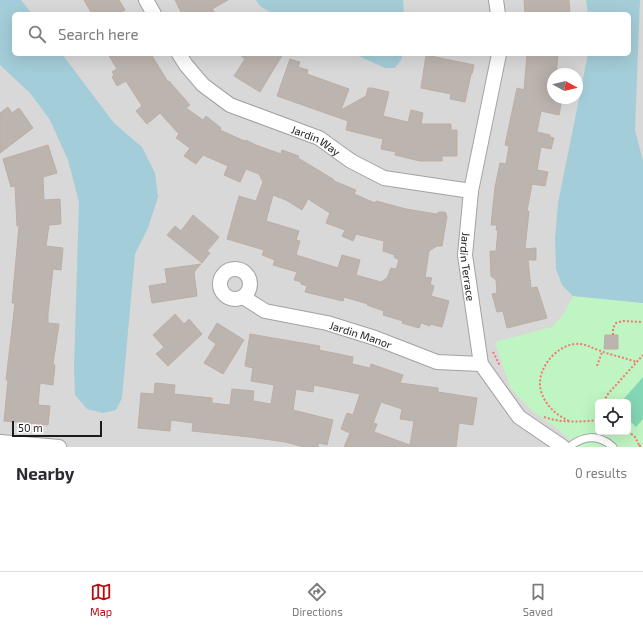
<!DOCTYPE html>
<html lang="en">
<head>
<meta charset="utf-8">
<style>
  :root { --surface:#fff; --page:#f7f7f7; --text:#2b2b33; --muted:#7c7c81; --line:#e1e1e2; --accent:#ba0c10 }
  body { margin:0; font-family:"Exo 2",sans-serif; background:var(--page); color:var(--text) }
  .controls { position:absolute; right:12px; bottom:12px; display:grid; overflow:hidden; border-radius:6px; box-shadow:0 4px 16px #0002 }
  .controls button { width:36px; height:36px; display:grid; place-items:center; padding:0; border:0; border-bottom:1px solid var(--line); background:var(--surface); color:var(--text); font:20px sans-serif }
  .compass { position:absolute; left:547px; top:68px; width:36px; height:36px; border-radius:50%; background:var(--surface); box-shadow:0 4px 16px #0002; rotate:98deg }
  .scale { position:absolute; left:12px; bottom:10px; width:90px; box-sizing:border-box; padding-left:4px; border:2px solid #1b1b1b; border-top:0; font-size:11px; line-height:14px; white-space:nowrap; color:#1b1b1b; -webkit-text-stroke:3px #fff; paint-order:stroke }
  .list { margin:0; padding:0; list-style:none }
  h2 { display:flex; justify-content:space-between; align-items:center; height:52px; margin:0; padding:0 16px; font-size:17px }
  h2 small { font-size:13px; font-weight:400; color:var(--muted) }
  .icon { flex:none; width:22px; height:22px; fill:none; stroke:currentColor; stroke-width:2; stroke-linecap:round; stroke-linejoin:round }
  .map { position:relative; flex:none; width:643px; height:447px; overflow:hidden }
  .search { position:absolute; background:var(--surface); box-shadow:0 4px 16px #0002; left:12px; right:12px; top:12px; height:44px; display:flex; align-items:center; gap:10px; box-sizing:border-box; padding:0 14px; border-radius:6px; color:var(--muted); font-size:15px }
  .sheet { height:124px; background:var(--surface) }
  nav { display:flex; justify-content:space-around; align-items:center; box-sizing:border-box; height:56px; border-top:1px solid var(--line); background:var(--surface); font-size:11px; color:var(--muted) }
  nav a { display:grid; justify-items:center; gap:2px }
  nav .on { color:var(--accent) }
  .map>svg:first-child { display:block }
  .residential { fill:#d9d8d8; fill-rule:evenodd }
  .park { fill:#bff5c2; fill-rule:evenodd }
  .pitch { fill:#83d7b5 }
  .water { fill:#a3cdd8 }
  .building { fill:#bcb4ae; stroke:#bdaea4; fill-rule:evenodd }
  .lines { fill:none; stroke-linecap:round; stroke-linejoin:round }
  .service-casing { stroke:#a2a2a2; stroke-width:9 }
  .minor-casing { stroke:#a2a2a2; stroke-width:16 }
  .path { stroke:#f1786e; stroke-width:2; stroke-dasharray:2 2; stroke-linecap:butt }
  .service { stroke:#fff; stroke-width:7 }
  .minor { stroke:#fff; stroke-width:14 }
  .labels { text-anchor:middle; dominant-baseline:central; stroke-width:3; stroke-linejoin:round; paint-order:stroke }
  .street-label { font-size:11px; fill:#1b1b1b; stroke:#fff }
</style>
</head>
<body>
<div class="map">
<svg width="643" height="447" viewBox="0 0 643 447">
  <rect width="100%" height="100%" fill="#ece8e1"/>
  <path class="residential" d="M0,0H643V447H0ZM14,14H629V54H14ZM553,74H577V98H553ZM598,402H628V432H598Z"/>
  <path class="park" d="M573,296L643,303V447H577L562,432L530,409L510,387L495,342L552,327L564,314ZM598,402H628V432H598Z"/>
  <path class="pitch" d="M643,377V419L636,427L628,419V402H621Z"/>
  <path class="water" d="M0,0H21L32,14H14V54H62L114,123L142,147L155,173L158,197L148,228L135,254L122,398L116,410L103,413L87,409L75,395L74,367L79,202L68,160L50,120L30,93L0,65Z
    M256,0H403L404,14H273L260,6Z
    M586,0H640L635,130L643,161V303L573,296L562,285L556,269L555,238L558,203L588,54H629V14H588Z
    M354,54H403L401,60L395,68H385Z"/>
  <path class="building" d="M84,0H119L125,10L119,14H92Z
    M175,0H228L212,9L216,14H182Z
    M524,0H569L570,14H525Z
    M108,54H151L168,82L169,81L190,105L186,108L203,120L206,116L221,128L220,130L240,139L245,141L246,140L256,145L281,154L282,150L299,156L298,158L333,179L334,181L356,190L354,194L375,203L376,201L406,209L436,214L439,212H445L447,216L442,246H437L429,251L425,277L432,278L430,284L434,286L431,296L449,301L442,327L430,324V326L421,323L419,328L402,323L403,321L383,315L384,311L367,305L368,304L344,297L343,301L305,292L307,286L301,284V282L294,280L297,272L273,265L275,260L262,255L264,250L227,239L239,196L256,201L263,182L259,174L246,169L240,182L224,175L228,166L203,155L196,164L184,156L190,148L176,138L179,134L160,113L147,124L136,111L142,106L126,81L117,86L112,77L114,75L112,72L117,69ZM273,195L286,200L302,210L308,199L330,213L326,223L345,230L342,236L353,241L356,234L384,241L383,251L395,255L394,257L399,260L396,269L391,268L387,278L381,282L356,275L360,260L342,255L338,268L296,255L300,241L296,240L299,231L266,221Z
    M239,54H283L260,92L234,76L245,59Z
    M527,54H549V55L558,56L556,74H553V77H551L549,95L553,96V98H562L559,115L541,111L537,132L550,135V137L554,138L551,149L541,147L537,170L548,172L545,186L532,184L527,211H529L525,249L536,248V260H528L531,288L537,287L547,318L507,328L503,311L497,312L492,294L497,293L496,280L491,276L490,251H496L498,230H496L497,225H491L495,187L500,163L506,164L509,146L505,145L517,88L524,90Z
    M426,55L474,65L472,74H471L465,102L450,99L451,94L421,88Z
    M290,59L300,62L298,67L308,70L307,74L349,89L341,110L366,96L368,88H372L389,92L383,116L408,122L411,110L423,113L421,124H451V130H457V156H442V161H420L395,155L396,152L381,149L383,139L346,130L348,121L277,96Z
    M8,107L12,113L19,108L33,128L0,153V113Z
    M48,145L57,173L43,177L44,200L60,199L61,224L49,225L46,246L63,248L61,270L53,269L48,314V323L59,324L53,364L55,365L53,385L40,383L38,405L50,406L48,425L4,421L8,380H6L15,303H12L19,226H17L15,186L11,187L3,159Z
    M193,215L219,237L207,251L210,253L202,263L167,235L175,226L181,231Z
    M201,264L194,272L197,296L152,303L149,286L167,283L165,269Z
    M175,314L184,324L189,319L202,334L168,366L156,354L164,347L153,335Z
    M217,323L244,340L223,374L204,363L216,344L208,338Z
    M250,334L320,346L319,350L353,357L352,364L370,368L371,364L403,375L400,383L438,388V392L477,398L473,425L459,423L456,447H344L350,433L341,429L347,413L353,415L360,394L314,385L313,392L296,389L293,410L333,420L327,445L319,443L318,447H304L285,442L250,437L192,431L193,423L171,420L170,431L138,428L141,393L154,394L155,383L175,385L174,394L212,398V403L230,405L232,389L254,391L253,401L271,404L274,385L251,381L253,368L245,366ZM381,402L402,409L400,419L414,421L410,445L374,432L377,424L373,423Z
    M605,335H618V349H604Z"/>
  <g class="lines">
    <g class="service-casing">
      <path id="service" d="M569,447C584,435 599,434 613,447"/>
    </g>
    <g class="minor-casing">
      <g id="minor">
        <path d="M146,0L154,14"/>
        <path d="M496,0L498,14"/>
        <path id="s1" d="M179,54L186,65L203,85L230,105L319,138L351,161L384,178L471,191"/>
        <path id="s2" d="M499,54L471,191L465,255L481,364L519,417L563,447"/>
        <circle cx="235" cy="284" r="15"/>
        <path id="s3" d="M243,297L265,311L327,323L375,338L437,362L481,364"/>
        <path d="M0,442L59,447"/>
      </g>
    </g>
    <path class="path" d="M613,335V328L616,323L623,321L643,322
      M493,352L500,366
      M597,366L602,352
      M604,402L607,395L643,355
      M544,417C561,423 580,422 598,420
      M569,421C556,415 545,405 541,391C535,371 555,346 575,344C584,343 590,347 598,350C610,355 623,357 636,362
      M628,431L635,437L640,447
      M639,446H643"/>
    <use href="#service" class="service"/>
    <use href="#minor" class="minor"/>
  </g>
  <g class="labels">
    <g class="street-label">
      <text stroke="none"><textPath href="#s1" startOffset="166">Jardin Way</textPath></text>
      <text stroke="none"><textPath href="#s2" startOffset="216">Jardin Terrace</textPath></text>
      <text stroke="none"><textPath href="#s3" startOffset="125">Jardin Manor</textPath></text>
    </g>
  </g>
</svg>
<div class="controls">
<button><svg class="icon" aria-label="locate" viewBox="0 0 24 24"><circle cx="12" cy="12" r="6"/><path d="M12 2v4M12 18v4M2 12h4M18 12h4"/></svg></button>
</div>
<svg class="compass" viewBox="-18 -18 36 36"><path d="M0-13l5 13h-10z" fill="#e53935"/><path d="M0 13l5-13h-10z" fill="#7c7c81"/></svg>
<div class="scale">50 m</div>
<div class="search"><svg class="icon" aria-label="search" viewBox="0 0 24 24"><circle cx="10" cy="10" r="6"/><path d="M15 15l6 6"/></svg>Search here</div>
</div>
<section class="sheet">
<h2>Nearby<small>0 results</small></h2>
<ul class="list">
</ul>
</section>
<nav>
<a class="on"><svg class="icon" aria-label="map" viewBox="0 0 24 24"><path d="M3 6l6-2 6 2 6-2v14l-6 2-6-2-6 2zM9 4v14M15 6v14"/></svg>Map</a>
<a><svg class="icon" aria-label="directions" viewBox="0 0 24 24"><path d="M12 3l9 9-9 9-9-9zM9 14v-3h6M13 9l2 2-2 2"/></svg>Directions</a>
<a><svg class="icon" aria-label="saved" viewBox="0 0 24 24"><path d="M7 4h10v16l-5-4-5 4z"/></svg>Saved</a>
</nav>
</body>
</html>
